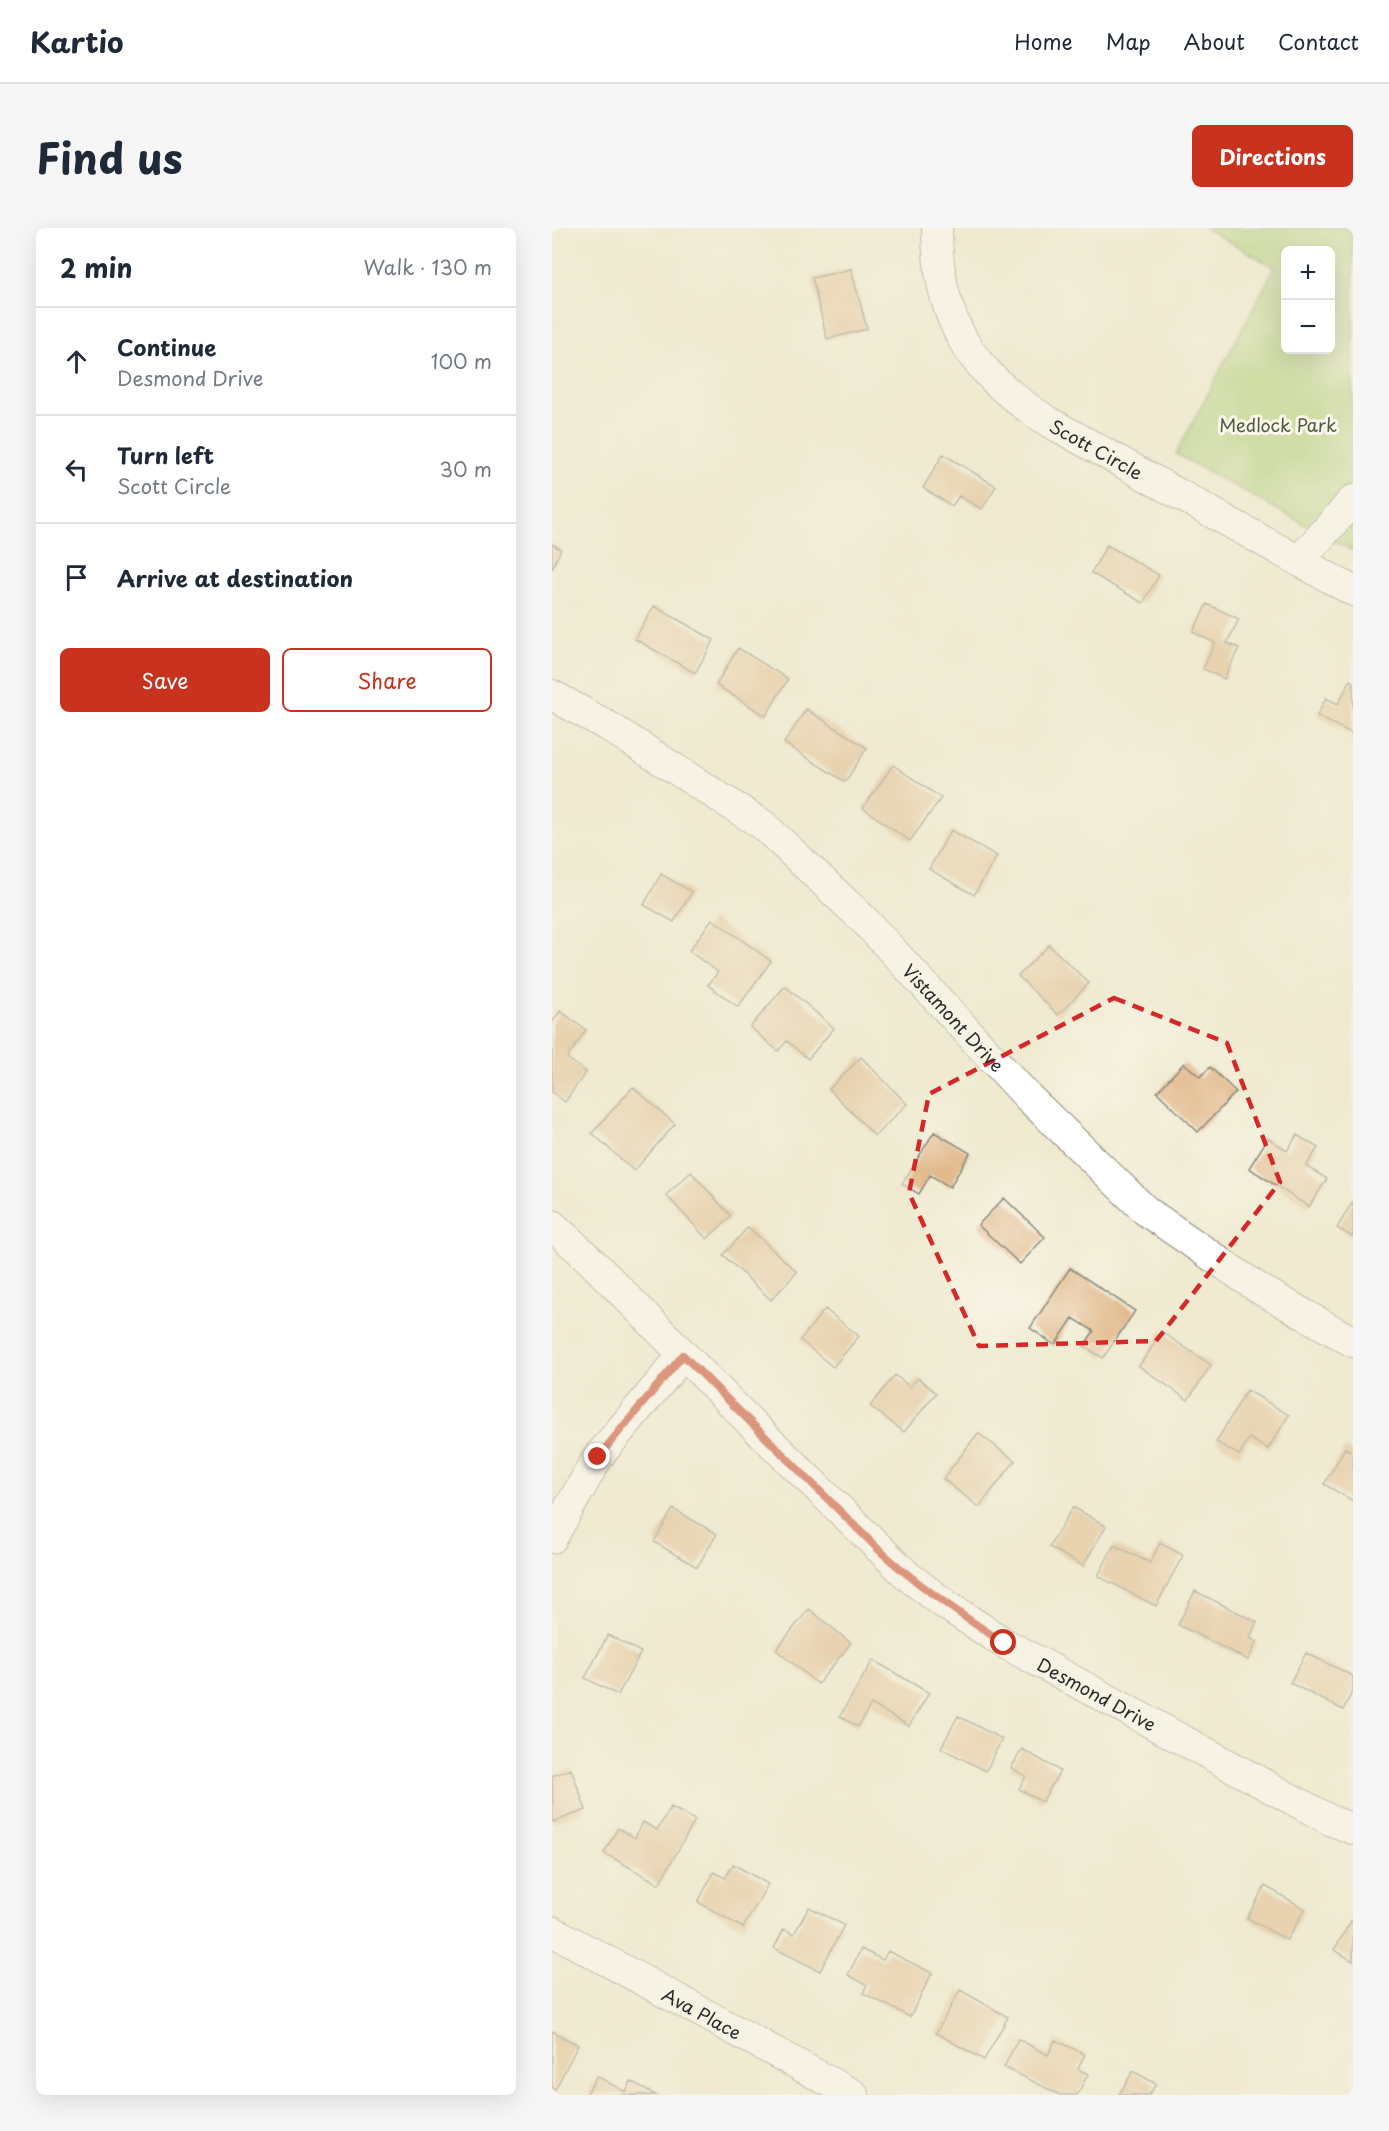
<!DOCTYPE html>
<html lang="en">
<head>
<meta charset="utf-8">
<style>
  :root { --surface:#fff; --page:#f6f6f7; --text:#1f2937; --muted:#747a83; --line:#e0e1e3; --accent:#c8321e }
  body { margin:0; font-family:"Playpen Sans",sans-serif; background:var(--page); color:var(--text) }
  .controls { position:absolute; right:18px; top:18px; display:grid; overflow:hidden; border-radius:9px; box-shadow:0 6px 24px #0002 }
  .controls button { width:54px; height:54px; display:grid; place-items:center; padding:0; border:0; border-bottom:2px solid var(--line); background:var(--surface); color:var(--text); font:30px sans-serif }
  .stop { position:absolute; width:18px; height:18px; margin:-14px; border:4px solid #c8321e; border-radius:50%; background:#fff }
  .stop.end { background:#c8321e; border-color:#fff; box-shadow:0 2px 6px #0008 }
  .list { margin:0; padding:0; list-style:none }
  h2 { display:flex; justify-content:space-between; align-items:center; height:78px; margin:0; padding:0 24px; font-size:26px }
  h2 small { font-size:20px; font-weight:400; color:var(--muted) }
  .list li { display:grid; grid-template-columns:39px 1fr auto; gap:18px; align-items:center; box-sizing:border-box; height:108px; padding:0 24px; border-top:2px solid var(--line) }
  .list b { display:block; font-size:22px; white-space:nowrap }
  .list p { margin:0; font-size:20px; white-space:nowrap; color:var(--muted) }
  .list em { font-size:20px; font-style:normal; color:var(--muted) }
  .actions { display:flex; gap:12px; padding:18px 24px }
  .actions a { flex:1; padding:14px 0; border:2px solid var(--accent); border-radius:9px; text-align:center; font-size:21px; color:var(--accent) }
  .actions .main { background:var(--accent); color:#fff }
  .icon { flex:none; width:33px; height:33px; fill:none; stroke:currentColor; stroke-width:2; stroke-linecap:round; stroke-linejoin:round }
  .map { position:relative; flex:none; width:801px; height:1867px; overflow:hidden; border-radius:9px }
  header { display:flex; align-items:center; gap:36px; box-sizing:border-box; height:84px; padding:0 30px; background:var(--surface); border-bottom:2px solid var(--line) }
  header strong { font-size:28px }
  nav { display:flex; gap:33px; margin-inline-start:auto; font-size:21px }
  .intro { display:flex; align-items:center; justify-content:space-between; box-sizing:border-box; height:144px; padding:0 36px }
  h1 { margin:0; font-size:42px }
  .button { padding:15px 27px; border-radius:9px; background:var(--accent); color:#fff; font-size:21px; font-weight:700 }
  main { display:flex; gap:36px; padding:0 36px }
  aside { flex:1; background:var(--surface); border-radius:9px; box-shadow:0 6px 24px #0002 }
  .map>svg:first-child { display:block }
  .green { fill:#abce77; stroke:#6b7c51; stroke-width:1.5; fill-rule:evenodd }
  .building { fill:#e1b789 }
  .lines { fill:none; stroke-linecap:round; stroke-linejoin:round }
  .minor-casing { stroke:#8d8a7e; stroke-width:32 }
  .minor { stroke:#fff; stroke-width:30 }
  .route { stroke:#c8321e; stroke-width:8 }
  .marked { fill:none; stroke:#d62828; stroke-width:4.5; stroke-dasharray:12 8; stroke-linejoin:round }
  .labels { text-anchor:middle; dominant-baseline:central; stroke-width:6; stroke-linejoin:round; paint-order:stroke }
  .park-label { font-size:18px; fill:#515c42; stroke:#fbf7ec }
  .street-label { font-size:18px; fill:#2b2b2b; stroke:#fbf7ec }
</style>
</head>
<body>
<header>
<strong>Kartio</strong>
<nav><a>Home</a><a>Map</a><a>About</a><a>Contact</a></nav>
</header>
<div class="intro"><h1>Find us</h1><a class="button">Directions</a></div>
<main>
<aside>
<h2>2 min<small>Walk · 130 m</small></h2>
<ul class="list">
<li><svg class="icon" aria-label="ahead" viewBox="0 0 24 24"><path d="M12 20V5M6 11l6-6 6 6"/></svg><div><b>Continue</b><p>Desmond Drive</p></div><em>100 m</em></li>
<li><svg class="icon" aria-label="left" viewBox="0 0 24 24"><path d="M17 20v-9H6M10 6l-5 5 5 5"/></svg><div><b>Turn left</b><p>Scott Circle</p></div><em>30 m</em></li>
<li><svg class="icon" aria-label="arrive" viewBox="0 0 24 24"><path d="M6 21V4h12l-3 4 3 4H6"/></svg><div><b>Arrive at destination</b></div></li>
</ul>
<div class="actions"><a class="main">Save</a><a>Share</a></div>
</aside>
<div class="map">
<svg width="801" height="1867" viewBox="0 0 801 1867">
  <rect width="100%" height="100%" fill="#fbf7ec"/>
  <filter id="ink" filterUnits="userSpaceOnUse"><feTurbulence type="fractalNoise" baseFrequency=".0167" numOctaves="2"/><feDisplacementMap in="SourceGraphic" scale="12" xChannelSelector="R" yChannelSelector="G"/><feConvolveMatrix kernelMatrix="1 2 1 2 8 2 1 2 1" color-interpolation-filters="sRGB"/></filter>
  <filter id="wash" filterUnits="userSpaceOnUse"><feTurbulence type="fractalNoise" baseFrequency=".008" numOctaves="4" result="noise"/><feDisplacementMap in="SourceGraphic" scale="24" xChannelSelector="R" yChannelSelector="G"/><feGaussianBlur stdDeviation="1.35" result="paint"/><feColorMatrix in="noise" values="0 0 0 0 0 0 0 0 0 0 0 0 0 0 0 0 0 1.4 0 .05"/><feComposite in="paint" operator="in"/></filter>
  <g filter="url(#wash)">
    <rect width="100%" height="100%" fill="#efead0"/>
    <path class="green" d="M653,0H801V323L624,226L723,39ZM734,22H778V122H734Z"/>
    <g id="blocks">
      <path class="building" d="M299,41L315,101L275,111L260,50Z
        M391,226L444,258L430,281L407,268L400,278L371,260Z
        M0,316L9,321L0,341Z
        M555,317L607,347L591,375L539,345Z
        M655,376L687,391L675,415L687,420L672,451L651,441L663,415L641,404Z
        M102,378L162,412L143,445L83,411Z
        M186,420L236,451L214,488L164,457Z
        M798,452L801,454V506L765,488L774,470L786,476Z
        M254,481L315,520L293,554L232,515Z
        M341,537L389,570L358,613L311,580Z
        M399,602L445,628L422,667L377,641Z
        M109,646L140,664L122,694L92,677Z
        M160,691L219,733L186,779L156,757L166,744L137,723Z
        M497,717L537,755L506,787L466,748Z
        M233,758L282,800L256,831L235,813L226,823L198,799Z
        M8,783L34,802L15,830L34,844L13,874L0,864V795Z
        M309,829L355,876L323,908L277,861Z
        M632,835L648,849L658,839L684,864L646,904L605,864Z
        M81,859L123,896L82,943L40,905Z
        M382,904L418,925L398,959L378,947L367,966L350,956Z
        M745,907L766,920L754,938L775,951L757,979L697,940L716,910L735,923Z
        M139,944L179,988L155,1011L114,967Z
        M452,970L493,1009L468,1036L426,997Z
        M801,973V1009L785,1000Z
        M196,999L245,1044L219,1072L171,1027Z
        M518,1040L583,1083L551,1130L532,1118L542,1103L521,1090L503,1117L478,1100Z
        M273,1081L307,1108L281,1139L248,1112Z
        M610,1104L659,1137L636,1172L587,1138Z
        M343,1147L358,1159L366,1150L384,1165L352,1204L318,1178Z
        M695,1162L737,1187L716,1221L697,1210L687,1227L664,1214Z
        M426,1205L463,1233L427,1279L391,1251Z
        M793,1220L801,1224V1273L772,1256Z
        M521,1279L554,1298L531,1338L497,1319Z
        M121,1281L165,1306L145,1339L102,1314Z
        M608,1315L631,1327L604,1378L546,1348L562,1317L598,1335Z
        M643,1363L705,1394L698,1410L705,1414L696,1432L626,1397Z
        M257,1381L299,1415L266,1456L224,1422Z
        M56,1407L89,1424L66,1467L33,1450Z
        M754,1425L801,1448V1462L791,1482L738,1455Z
        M321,1432L377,1465L357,1498L319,1476L306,1499L288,1488Z
        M406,1488L450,1511L434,1543L389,1520Z
        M470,1521L508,1543L490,1574L467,1561L474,1548L459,1540Z
        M19,1541L34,1582L1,1594L0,1548Z
        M119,1579L143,1592L107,1656L52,1625L66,1600L83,1610L91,1594L105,1602Z
        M181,1636L216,1656L191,1700L146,1674L162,1644L173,1650Z
        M713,1658L753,1681L735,1712L695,1690Z
        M257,1679L292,1697L268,1743L222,1720L232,1701L242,1706Z
        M799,1693L801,1695V1733L782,1722Z
        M309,1721L331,1732L336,1723L380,1745L358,1789L311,1765L315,1757L296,1747Z
        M408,1762L456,1789L432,1832L384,1805Z
        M0,1803L26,1817L3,1862L0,1860Z
        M466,1811L496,1827L503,1812L533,1826L526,1841L536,1846L525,1867H508L452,1839Z
        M581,1843L604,1856L597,1867H567Z
        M45,1848L73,1864L79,1853L104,1867H34Z"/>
    </g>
  </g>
  <g filter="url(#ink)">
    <use href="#blocks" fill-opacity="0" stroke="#8d8a7e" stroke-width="1.5"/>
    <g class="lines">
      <g class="minor-casing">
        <g id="minor">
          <path id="s1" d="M385,0C385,93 420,146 497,194L801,363"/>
          <path d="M747,333L801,272"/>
          <path id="s2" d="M0,467L59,500L211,597L312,692L476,869L594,983L706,1060L801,1114"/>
          <path id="s3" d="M0,997L37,1031L205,1201L357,1349L394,1377L452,1415L780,1593L801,1601"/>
          <path d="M0,1310L46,1229L131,1127"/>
          <path id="s4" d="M0,1703L302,1867"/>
        </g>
      </g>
      <use href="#minor" class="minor"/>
    </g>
  </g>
  <g class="lines" filter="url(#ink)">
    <path class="route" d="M46,1229L131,1127L326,1321C365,1357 407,1386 452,1415"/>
  </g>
  <path d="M0 0H801V1867H0ZM562,770L675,815L728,954L604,1113L427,1118L357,965L377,866Z" fill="#efead0" fill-opacity=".55" fill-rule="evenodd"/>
  <path class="marked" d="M562,770L675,815L728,954L604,1113L427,1118L357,965L377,866Z"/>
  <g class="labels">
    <g class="park-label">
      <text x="726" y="196">Medlock Park</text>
    </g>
    <g class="street-label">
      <text stroke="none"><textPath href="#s1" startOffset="291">Scott Circle</textPath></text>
      <text stroke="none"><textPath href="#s2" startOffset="519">Vistamont Drive</textPath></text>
      <text stroke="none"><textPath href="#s3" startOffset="723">Desmond Drive</textPath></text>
      <text stroke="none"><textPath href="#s4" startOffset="171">Ava Place</textPath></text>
    </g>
  </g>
</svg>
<div class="controls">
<button>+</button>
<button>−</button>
</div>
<div class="stop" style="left:452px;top:1415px"></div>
<div class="stop end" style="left:46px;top:1229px"></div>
</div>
</main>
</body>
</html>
